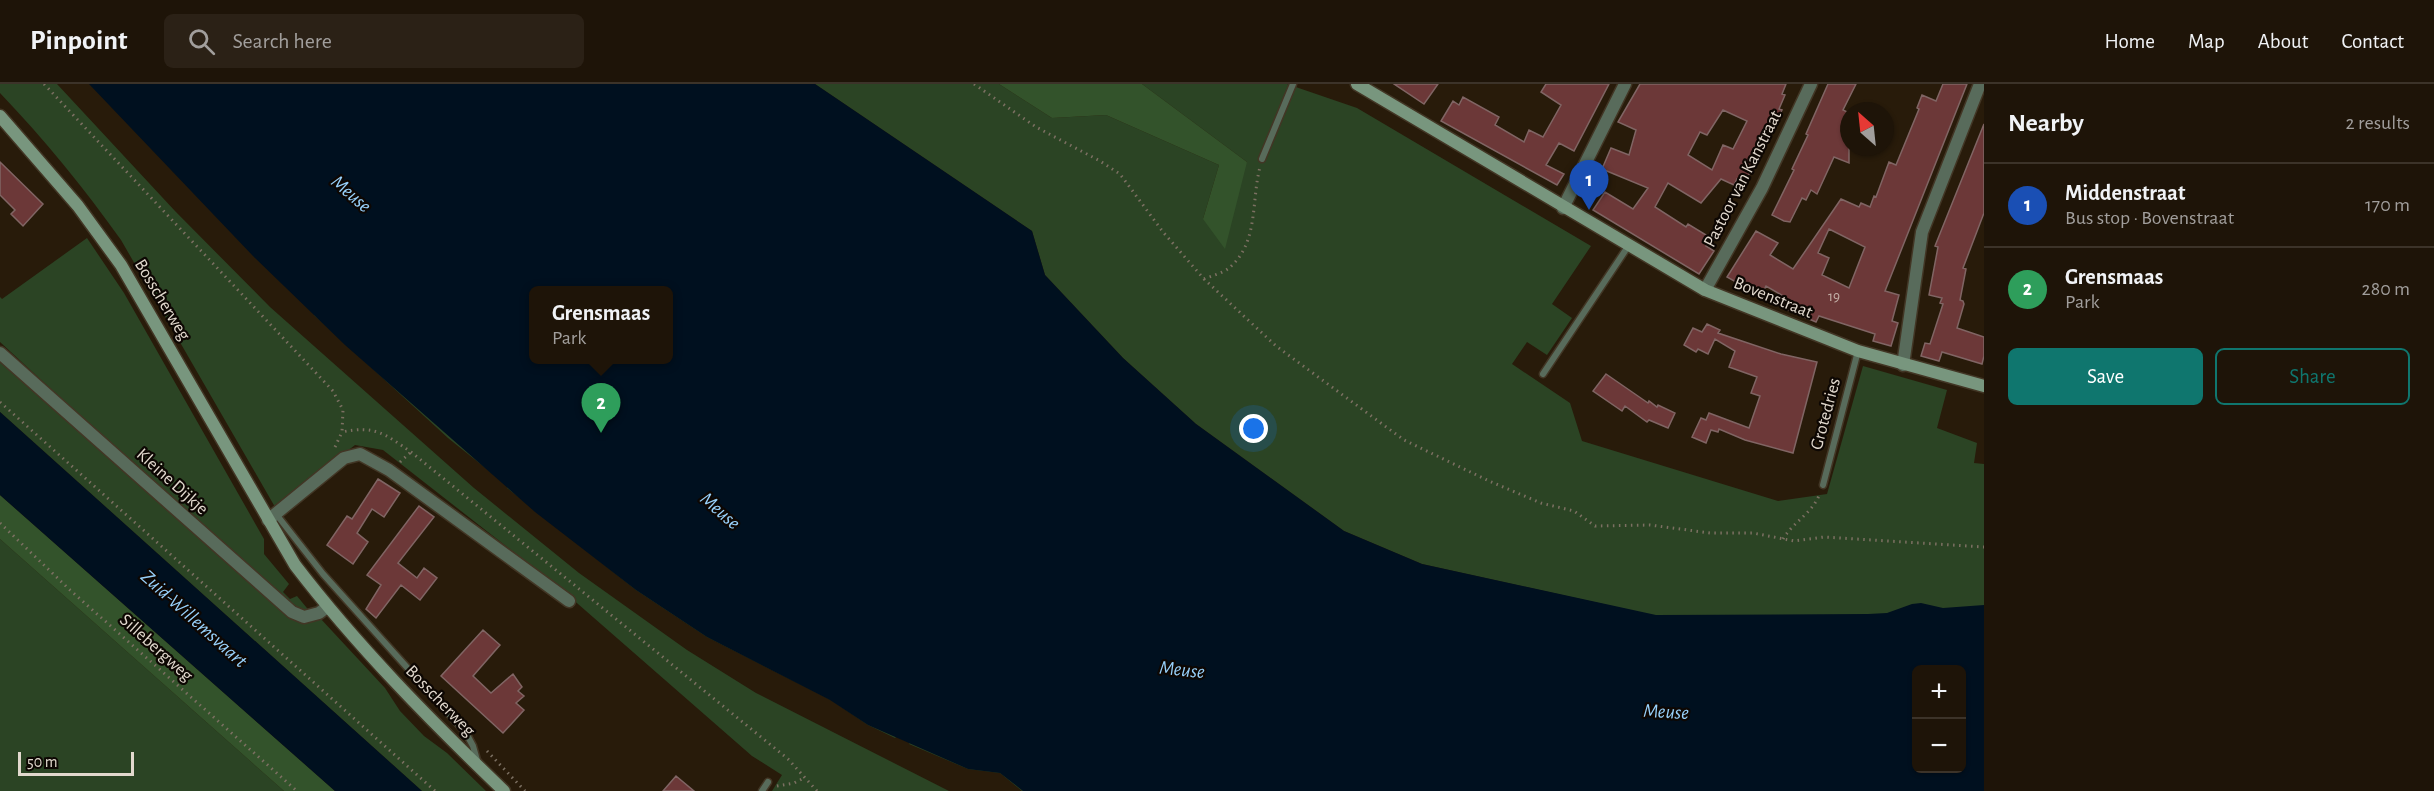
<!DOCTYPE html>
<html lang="en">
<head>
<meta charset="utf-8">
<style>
  :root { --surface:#1e1408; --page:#2b2116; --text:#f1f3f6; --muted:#a19e9c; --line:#3c3329; --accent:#0f766e }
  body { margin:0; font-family:"Alegreya Sans",sans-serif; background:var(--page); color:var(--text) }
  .controls { position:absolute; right:18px; bottom:18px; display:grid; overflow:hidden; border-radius:9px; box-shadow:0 2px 4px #0004 }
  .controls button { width:54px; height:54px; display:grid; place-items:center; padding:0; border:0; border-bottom:2px solid var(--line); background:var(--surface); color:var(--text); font:30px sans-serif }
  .compass { position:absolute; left:1840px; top:18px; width:54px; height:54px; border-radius:50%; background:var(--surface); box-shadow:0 2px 4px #0004; rotate:333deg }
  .scale { position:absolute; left:18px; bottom:15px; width:116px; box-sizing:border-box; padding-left:6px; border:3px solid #e2d9ce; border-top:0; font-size:16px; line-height:21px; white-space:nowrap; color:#e2d9ce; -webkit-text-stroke:4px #0d0703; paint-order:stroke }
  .you { position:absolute; left:1254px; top:345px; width:21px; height:21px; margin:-15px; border:4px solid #fff; border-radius:50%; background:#1a73e8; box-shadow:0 0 0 9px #1a73e833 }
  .badge { display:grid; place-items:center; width:39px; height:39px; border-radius:50%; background:var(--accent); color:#fff; font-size:20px; font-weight:700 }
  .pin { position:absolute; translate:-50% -50px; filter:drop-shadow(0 2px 3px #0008) }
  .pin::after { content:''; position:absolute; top:32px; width:21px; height:18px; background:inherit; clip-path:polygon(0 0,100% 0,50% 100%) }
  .popup { position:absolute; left:529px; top:202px; width:144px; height:78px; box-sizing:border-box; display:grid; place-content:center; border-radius:9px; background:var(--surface); filter:drop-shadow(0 2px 4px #0005); font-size:20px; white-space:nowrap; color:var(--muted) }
  .popup b { font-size:22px; color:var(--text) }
  .popup::after { content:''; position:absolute; left:50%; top:100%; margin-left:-12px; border:12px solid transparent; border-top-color:var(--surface) }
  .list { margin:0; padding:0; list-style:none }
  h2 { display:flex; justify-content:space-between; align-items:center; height:78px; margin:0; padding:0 24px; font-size:26px }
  h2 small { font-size:20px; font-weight:400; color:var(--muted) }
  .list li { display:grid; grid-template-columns:39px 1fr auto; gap:18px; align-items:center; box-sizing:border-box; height:84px; padding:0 24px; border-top:2px solid var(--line) }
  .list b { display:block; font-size:22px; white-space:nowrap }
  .list p { margin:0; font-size:20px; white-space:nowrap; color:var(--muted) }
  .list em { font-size:20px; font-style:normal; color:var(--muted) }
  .actions { display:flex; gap:12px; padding:18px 24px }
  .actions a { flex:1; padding:14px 0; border:2px solid var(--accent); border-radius:9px; text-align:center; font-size:21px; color:var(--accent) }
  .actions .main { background:var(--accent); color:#fff }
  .icon { flex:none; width:33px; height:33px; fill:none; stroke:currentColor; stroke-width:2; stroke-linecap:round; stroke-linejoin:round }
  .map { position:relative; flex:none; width:1984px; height:707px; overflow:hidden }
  header { display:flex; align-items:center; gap:36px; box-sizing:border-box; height:84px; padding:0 30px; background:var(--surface); border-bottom:2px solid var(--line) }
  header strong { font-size:28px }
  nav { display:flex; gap:33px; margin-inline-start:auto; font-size:21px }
  .search { width:420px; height:54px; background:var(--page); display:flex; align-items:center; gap:15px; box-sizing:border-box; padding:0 21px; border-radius:9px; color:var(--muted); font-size:22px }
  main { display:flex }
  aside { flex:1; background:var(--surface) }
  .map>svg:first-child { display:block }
  .green { fill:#2b4424; fill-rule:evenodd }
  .forest { fill:#33532b }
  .water { fill:#00101f; fill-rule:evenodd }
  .building { fill:#6c3838; stroke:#806564; stroke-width:1.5; fill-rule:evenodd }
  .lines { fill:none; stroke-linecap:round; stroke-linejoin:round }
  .lane-casing { stroke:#423625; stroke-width:9 }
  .street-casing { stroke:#423625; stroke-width:15 }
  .secondary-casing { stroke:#423625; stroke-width:15 }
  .path { stroke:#7c7062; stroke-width:3; stroke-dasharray:1.5 4.5; stroke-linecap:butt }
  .lane { stroke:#586b5b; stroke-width:6 }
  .street { stroke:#586b5b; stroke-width:12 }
  .secondary { stroke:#78967e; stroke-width:12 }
  .labels { text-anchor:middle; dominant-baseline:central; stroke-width:4.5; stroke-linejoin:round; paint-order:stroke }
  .number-label { font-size:15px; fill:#c4b1a8 }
  .street-label { font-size:18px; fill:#e2d9ce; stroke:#0d0703 }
  .water-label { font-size:20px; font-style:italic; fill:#98d1fb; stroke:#0d0703 }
</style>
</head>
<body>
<header>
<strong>Pinpoint</strong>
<div class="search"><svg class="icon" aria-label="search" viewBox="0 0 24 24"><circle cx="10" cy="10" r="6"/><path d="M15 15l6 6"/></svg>Search here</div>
<nav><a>Home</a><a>Map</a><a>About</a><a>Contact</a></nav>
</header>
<main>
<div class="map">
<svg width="1984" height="707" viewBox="0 0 1984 707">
  <rect width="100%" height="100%" fill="#281b0a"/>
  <path class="green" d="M0,0H57L175,127L270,223L474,404L579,489L687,566L756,609L949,707H772L782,691L752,672L562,506L383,366L355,361L275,423L121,156C84,104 44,55 0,9Z
    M815,0H999L1052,34L1106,31L1219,81L1203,135L1247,78L1142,0H1287L1357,24L1591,162L1552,220L1572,234L1547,271L1527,258L1512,280L1570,319L1582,357L1778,417L1827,410L1863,282L1947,306L1937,344L1977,359L1974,379L1984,380V707H1022L1000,689L968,685L909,660L911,657L898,651L895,654L868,641L831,616L707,553L636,506L507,404L508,402L448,354L314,231L534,206V276H668L752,344L1652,531L1422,480L1344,447L1196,340L1123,274L1045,191L1032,147ZM1916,586H1962V684H1916Z
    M87,154L124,209L264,455V470L289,500L283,508L290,515L297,512L311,529L296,527L209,451L0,258V213L2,215Z
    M0,273L287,529L320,534L385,604L400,627L424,652L447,669L486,707H422L0,328Z
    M0,455L284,707H0Z"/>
  <path class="forest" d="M999,0H1142L1247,78L1225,165L1203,135L1219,81L1106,31L1052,34Z
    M0,411L335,707H284L0,455Z"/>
  <path class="water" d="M89,0H815L1032,147L1045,191L1123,274L1196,340L1344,447L1422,480L1656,531L1868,530L1887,529L1912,520L1921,519L1943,524L1984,521V707H1023L1000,689L968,685L868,641L830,616L707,553L636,506L535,428L345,261L253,172ZM534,206H668V276H534ZM1916,586H1962V684H1916Z
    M0,328L422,707H335L0,411Z"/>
  <path class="building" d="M1394,0H1438L1424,20Z
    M1546,0H1609L1574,67L1559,59L1546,81L1564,90L1557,101L1441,37L1453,17L1459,21L1463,13L1499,33L1495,41L1524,58L1529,46L1543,53L1561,21L1541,8Z
    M1640,0H1786L1782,10L1785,11L1779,25L1782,26L1745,98L1737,95L1734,101L1721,95L1701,119L1668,99L1655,123L1686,143L1688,140L1711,154L1706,162L1714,167L1699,190L1593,126L1605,108L1633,125L1648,104L1602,85L1611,64L1629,71L1636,46L1618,38ZM1723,26L1747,37L1733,65L1723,61L1712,86L1688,71L1700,48L1707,51Z
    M1828,0H1856L1843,26L1849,29V79L1834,73L1817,110L1811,106L1806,116L1802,114L1790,138L1784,137L1772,131L1794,86L1792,85L1808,51L1806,50Z
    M1943,0H1967L1885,207L1899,211L1892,237L1898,239L1891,262L1873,257L1875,250L1819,232L1816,238L1781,223L1785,213L1766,202L1761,212L1727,193L1756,147L1778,159L1770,171L1793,185L1841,115L1859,123L1861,119L1870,123L1874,112L1876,113L1889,78L1896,81L1919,25L1917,24L1922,11L1936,17ZM1829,145L1865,163L1849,204L1822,191L1829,174L1818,169Z
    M1984,40V129L1963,184L1966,185L1960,216L1963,217L1964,220L1957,244L1984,253V272L1982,280L1942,268L1939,277L1921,272L1925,259L1930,260L1943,220L1940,219L1942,214L1929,211L1938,163L1935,162Z
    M0,78L43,120L23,142L11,130L15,126L0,111Z
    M1707,240L1720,246L1718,249L1781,270L1817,278L1793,369L1745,356L1719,345L1718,348L1711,346L1706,359L1692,353L1701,334L1706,336L1709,329L1749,344L1760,312L1751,309L1757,293L1729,283L1735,267L1715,255L1708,270L1698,265L1696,268L1684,261L1693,244L1702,248Z
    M1606,290L1648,319L1649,317L1657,323L1658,321L1675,329L1668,344L1649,336L1647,338L1625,322L1622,327L1593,307Z
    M378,395L400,409L384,433L372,425L357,449L368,458L353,480L327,461L347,432L352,435Z
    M419,422L434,433L398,479L417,494L424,484L437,494L420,516L401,501L376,534L366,525L381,501L367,491Z
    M483,546L500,561L473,592L491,609L513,590L522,603L518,607L524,612L516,619L524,626L503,649L441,592Z
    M676,692L694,707H663Z"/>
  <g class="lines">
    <g class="lane-casing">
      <path id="lane" d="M1262,75L1293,0
        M1543,290L1629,161
        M1823,401L1858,267
        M276,430L323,490L466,649L473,662L477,676
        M762,707L768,698"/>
    </g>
    <g class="street-casing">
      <path id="street" d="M1563,124L1625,0
        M1705,206L1762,104L1811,0
        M0,269L292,528L304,533L319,529L327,523
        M1903,281L1922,148L1980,0
        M268,436L344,374L360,370L389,386L569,517"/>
    </g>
    <g class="secondary-casing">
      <path id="secondary" d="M1357,0L1705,206L1858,267L1984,302
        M0,32L78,122L121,181L295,481C357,562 430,636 504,707"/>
    </g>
    <path class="path" d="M44,0L333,307L343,326L342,348C375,341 385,350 411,368L788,675L817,707
      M974,0L1036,43L1100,77L1120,90L1163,148L1204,195L1276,262L1404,356L1489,397L1541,419L1574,427L1595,442L1650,441L1710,449H1753L1794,457L1824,453L1984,463
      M1204,195C1211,192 1223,189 1229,184C1259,159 1251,117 1260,83
      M0,318L435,707
      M335,363L342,348
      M400,378L411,368
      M0,439L70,506L297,707
      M1783,455C1794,437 1813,429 1820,409
      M487,667L525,707
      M777,702L794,699L804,694"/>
    <use href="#lane" class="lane"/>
    <use href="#street" class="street"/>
    <use href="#secondary" class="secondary"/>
  </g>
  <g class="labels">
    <g class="number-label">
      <text x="1834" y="212">19</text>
    </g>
    <g class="street-label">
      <text transform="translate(1743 95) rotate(-63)">Pastoor van Kanstraat</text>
      <text transform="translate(1773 214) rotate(22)">Bovenstraat</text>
      <text transform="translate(162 216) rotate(59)">Bosscherweg</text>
      <text transform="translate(1826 330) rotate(-75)">Grotedries</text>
      <text transform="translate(172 398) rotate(42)">Kleine Dijkje</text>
      <text transform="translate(156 564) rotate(42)">Sillebergweg</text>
      <text transform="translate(440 617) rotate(46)">Bosscherweg</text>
    </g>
    <g class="water-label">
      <text transform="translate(351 110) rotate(41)">Meuse</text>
      <text transform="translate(720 427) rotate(41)">Meuse</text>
      <text transform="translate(194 535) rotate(42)">Zuid-Willemsvaart</text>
      <text transform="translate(1182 586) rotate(6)">Meuse</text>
      <text transform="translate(1666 628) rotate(3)">Meuse</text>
    </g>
  </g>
</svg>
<div class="controls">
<button>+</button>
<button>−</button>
</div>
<svg class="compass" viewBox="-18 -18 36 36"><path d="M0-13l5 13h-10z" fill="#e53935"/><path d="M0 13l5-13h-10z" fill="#a19e9c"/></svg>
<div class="scale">50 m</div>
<div class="you"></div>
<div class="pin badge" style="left:1589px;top:126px;background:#1a4fb4">1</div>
<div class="pin badge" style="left:601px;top:349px;background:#2e9e5b">2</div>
<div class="popup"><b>Grensmaas</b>Park</div>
</div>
<aside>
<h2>Nearby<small>2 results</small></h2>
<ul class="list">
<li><span class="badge" style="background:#1a4fb4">1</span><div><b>Middenstraat</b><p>Bus stop · Bovenstraat</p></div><em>170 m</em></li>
<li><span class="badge" style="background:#2e9e5b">2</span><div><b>Grensmaas</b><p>Park</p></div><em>280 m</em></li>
</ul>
<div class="actions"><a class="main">Save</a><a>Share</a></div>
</aside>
</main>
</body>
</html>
